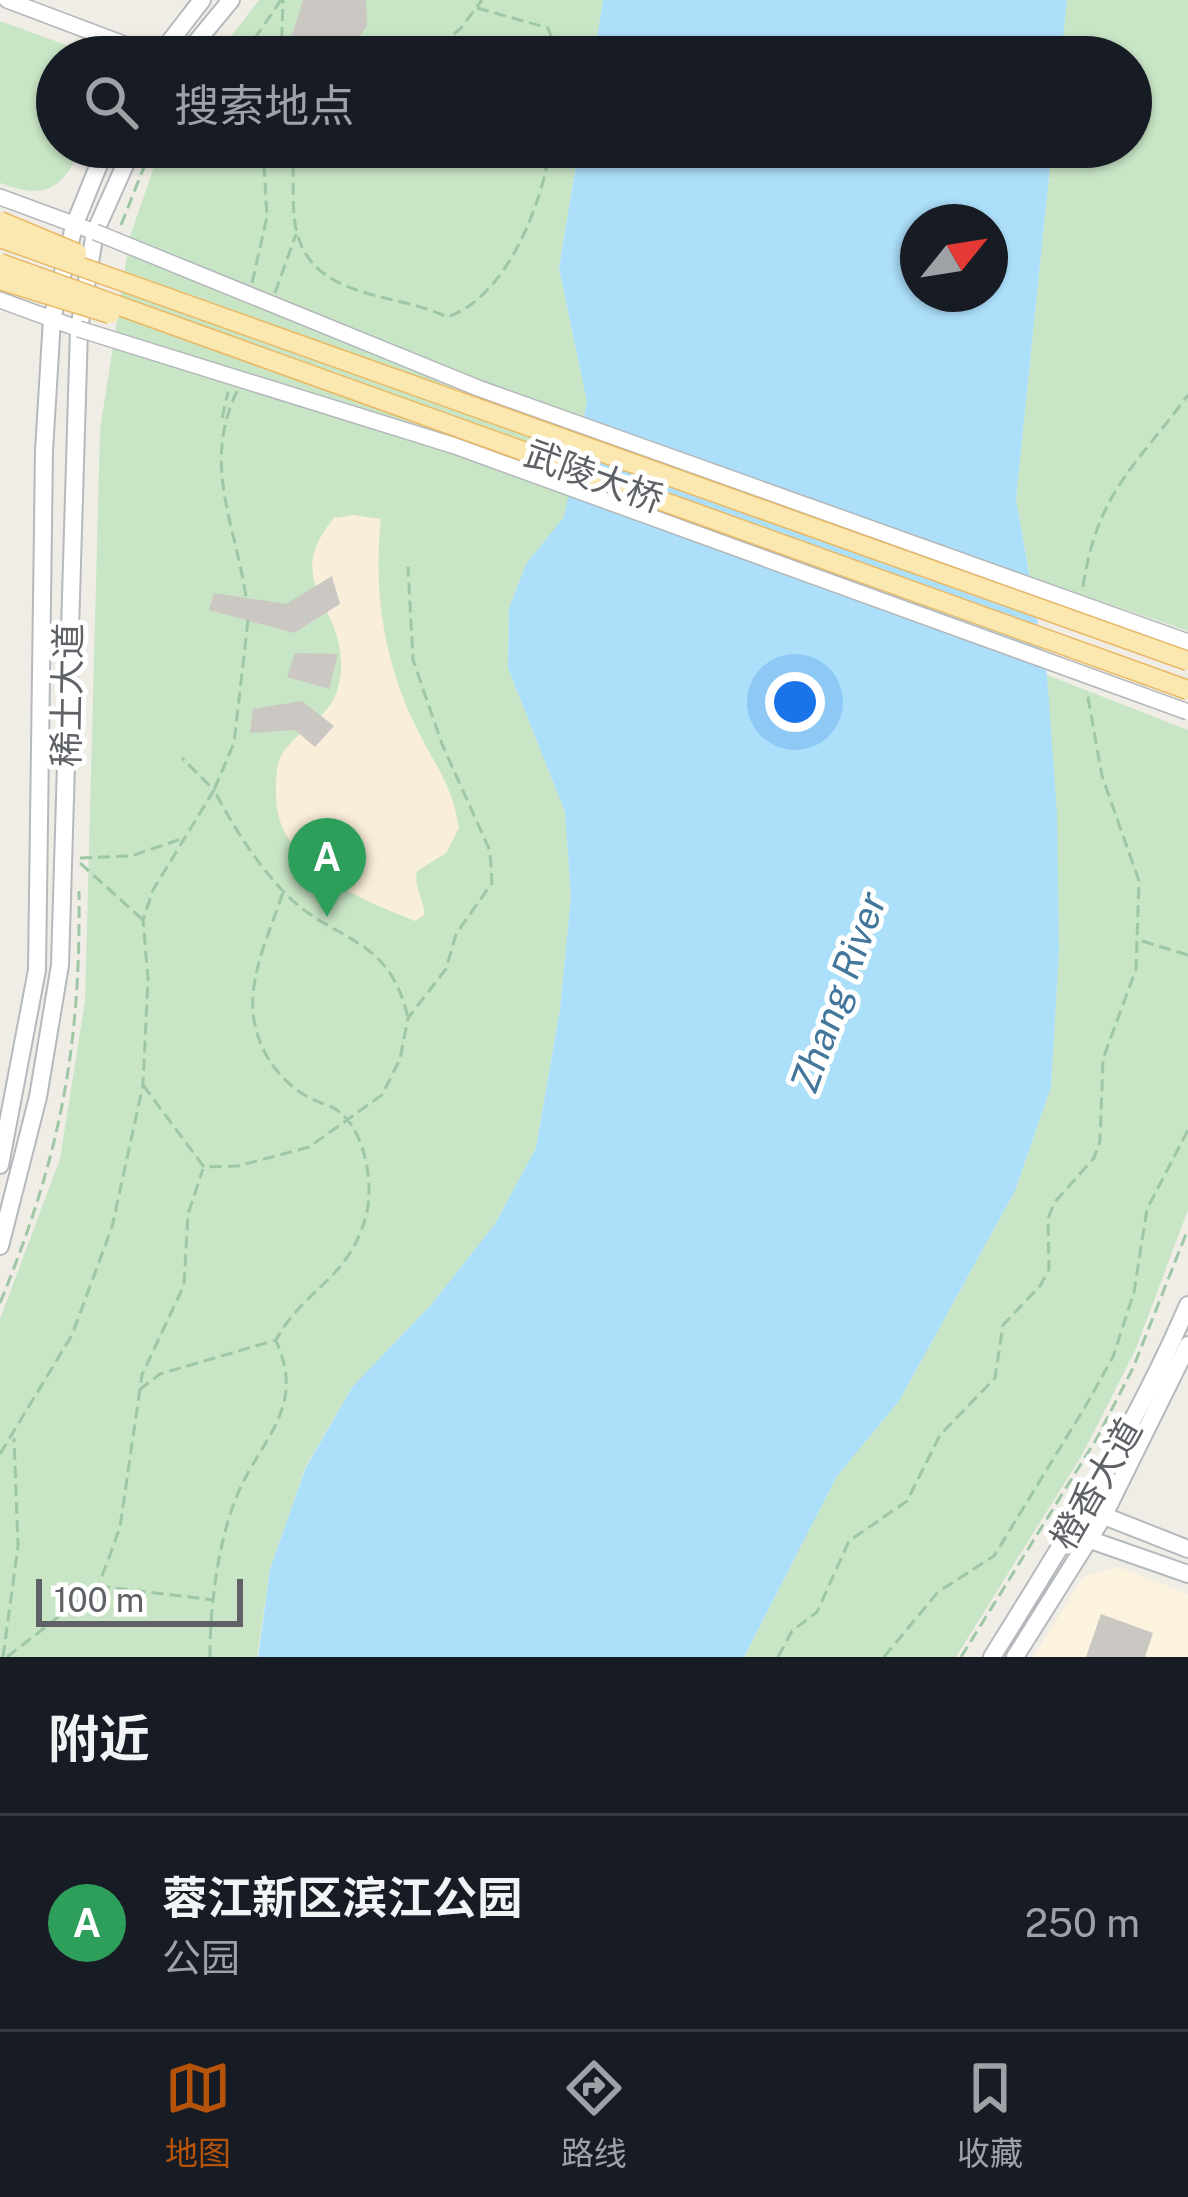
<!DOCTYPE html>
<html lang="zh">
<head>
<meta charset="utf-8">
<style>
  :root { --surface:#171b24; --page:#20242c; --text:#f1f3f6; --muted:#9ea1a6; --line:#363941; --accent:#b45309 }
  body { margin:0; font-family:"Public Sans","Noto Sans SC",sans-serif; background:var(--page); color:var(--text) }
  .compass { position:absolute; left:900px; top:204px; width:108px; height:108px; border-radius:50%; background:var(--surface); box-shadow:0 3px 9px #0004; rotate:60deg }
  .scale { position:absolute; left:36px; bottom:30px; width:207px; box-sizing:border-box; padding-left:12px; border:6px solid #5e6266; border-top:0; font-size:33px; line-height:42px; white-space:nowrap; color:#5e6266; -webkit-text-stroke:9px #fff; paint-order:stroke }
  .you { position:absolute; left:795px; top:702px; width:42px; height:42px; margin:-30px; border:9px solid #fff; border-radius:50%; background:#1a73e8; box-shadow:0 0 0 18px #1a73e833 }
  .badge { display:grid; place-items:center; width:78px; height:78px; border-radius:50%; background:var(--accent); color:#fff; font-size:39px; font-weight:700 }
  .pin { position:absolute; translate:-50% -99px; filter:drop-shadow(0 3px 6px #0008) }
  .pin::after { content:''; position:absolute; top:63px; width:42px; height:36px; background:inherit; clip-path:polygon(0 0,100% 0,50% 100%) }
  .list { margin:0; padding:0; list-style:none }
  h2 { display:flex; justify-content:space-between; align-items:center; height:156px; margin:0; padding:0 48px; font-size:51px }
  h2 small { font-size:39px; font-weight:400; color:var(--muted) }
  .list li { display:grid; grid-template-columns:78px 1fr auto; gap:36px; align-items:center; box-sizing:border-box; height:216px; padding:0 48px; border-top:3px solid var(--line) }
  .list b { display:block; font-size:45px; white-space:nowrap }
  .list p { margin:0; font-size:39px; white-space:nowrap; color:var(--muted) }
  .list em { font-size:39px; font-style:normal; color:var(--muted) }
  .icon { flex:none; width:66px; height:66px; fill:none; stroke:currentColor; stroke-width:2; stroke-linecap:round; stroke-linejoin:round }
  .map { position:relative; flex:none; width:1188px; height:1657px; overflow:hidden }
  .search { position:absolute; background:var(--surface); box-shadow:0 3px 9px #0004; left:36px; right:36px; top:36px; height:132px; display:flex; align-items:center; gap:30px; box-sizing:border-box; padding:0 42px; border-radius:66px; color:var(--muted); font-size:45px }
  .sheet { height:372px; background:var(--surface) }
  nav { display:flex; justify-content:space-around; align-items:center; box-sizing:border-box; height:168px; border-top:3px solid var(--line); background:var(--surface); font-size:33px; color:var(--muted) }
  nav a { display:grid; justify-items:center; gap:6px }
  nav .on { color:var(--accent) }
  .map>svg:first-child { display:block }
  .commercial { fill:#fcf3df }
  .green { fill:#c8e5c5 }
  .sand { fill:#f9eed9 }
  .water { fill:#acdffa; fill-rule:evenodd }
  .building { fill:#cbc8c4 }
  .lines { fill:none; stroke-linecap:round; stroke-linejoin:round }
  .tertiary-casing { stroke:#b4b7ba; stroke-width:18 }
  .secondary-casing { stroke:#b5b9bd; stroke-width:20 }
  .path { stroke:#9ec7a6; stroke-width:3; stroke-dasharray:12 6; stroke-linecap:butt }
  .tertiary { stroke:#fff; stroke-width:15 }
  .secondary { stroke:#fff; stroke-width:16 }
  .tertiary-bridge-casing { stroke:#b4b7ba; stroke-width:18; stroke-linecap:butt }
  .primary-bridge-casing { stroke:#eab966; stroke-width:21; stroke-linecap:butt }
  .tertiary-bridge { stroke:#fff; stroke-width:15 }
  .primary-bridge { stroke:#fbe8b1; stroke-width:18 }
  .labels { text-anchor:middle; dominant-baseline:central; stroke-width:10; stroke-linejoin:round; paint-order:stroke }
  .street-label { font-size:36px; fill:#5e6266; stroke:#fff }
  .water-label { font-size:39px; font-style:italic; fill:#43769b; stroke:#fff }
</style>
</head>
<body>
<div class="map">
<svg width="1188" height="1657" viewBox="0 0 1188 1657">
  <rect width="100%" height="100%" fill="#f0ede7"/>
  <path class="commercial" d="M1119,1567L1188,1594V1657H1033L1084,1576Z"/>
  <path class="green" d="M259,0H603L594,57H215Z
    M1067,0H1188V631L1030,577L1016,499L1052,147H1131V57H1061Z
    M0,21L99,57H57V147H82C61,190 46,200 0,183Z
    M161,147H579L559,268L587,402L564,518L526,564L509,608L508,668L565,812L571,896L560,1009L536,1148L495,1224L430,1306L353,1386L306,1466L270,1569L257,1657H0V1319L60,1159L85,1001L100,430L130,236Z
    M1047,675L1188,730V1210L1135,1351L1082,1455L956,1657H744L837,1476L899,1401L1015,1191L1051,1087L1059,950Z"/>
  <path class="sand" d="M353,515L381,519C373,591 384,662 416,727C435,766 452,783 459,828L446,853L417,871C413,889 425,899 424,915L415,921C358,898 274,866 276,792C276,781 276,765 281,756C303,721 338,720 341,669C344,603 280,583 334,518Z"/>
  <path class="water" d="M603,0H1067L1061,57H594Z
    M579,147H1052L1016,499L1047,675L1057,814L1059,950L1051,1087L1015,1191L899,1401L837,1476L744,1657H258L270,1569L306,1467L353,1386L430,1306L495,1224L536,1148L560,1009L571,896L565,812L508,668L509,608L526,564L564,517L587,402L559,268ZM918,222H990V294H918Z"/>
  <path class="building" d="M303,0H366L367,26L354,44L330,57H291L288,48Z
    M332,576L340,604L294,633L209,610L214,593L286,604Z
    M295,653L338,654L329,689L287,677Z
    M302,701L334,726L315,747L295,730L250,733L253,709Z
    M1101,1614L1153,1633L1145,1657H1086Z"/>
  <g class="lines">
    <g class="tertiary-casing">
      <path id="tertiary" d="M7,0L158,57
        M0,197L95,232
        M0,300L79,329"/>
    </g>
    <g class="secondary-casing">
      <path id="secondary" d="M158,57L202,0
        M184,57L231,0
        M0,1165L37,970L44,451L52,319L74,226L106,147
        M0,1246L38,1097L60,965L79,329L95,232L133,147
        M1094,1512L1188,1549
        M1082,1537L1188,1574
        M992,1657C1064,1542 1134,1430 1188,1305
        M1015,1657L1103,1517L1188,1345"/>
    </g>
    <path class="path" d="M477,8L548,28L559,57
      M256,57L255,38L281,0
      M281,57L283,0
      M426,57L461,28L482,0
      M291,147C296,174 290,207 297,233C315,301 397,292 447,317C506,298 543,203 550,147
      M121,225L152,147
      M252,283L267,217L263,147
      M275,293L296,234
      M237,391C202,465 235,522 246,597
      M222,418L228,392
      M1083,587C1097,492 1136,466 1188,395
      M248,620L234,743L214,790C233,826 254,860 282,890C330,943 389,932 408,1018
      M80,858L131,856L181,839
      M80,863L143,920
      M1142,941L1188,955
      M143,1085L204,1167L238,1166L309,1147L382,1095L400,1059L408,1018L446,969L456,934L492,883L490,851L442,744L413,660L408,567
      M0,1303C60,1157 81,1049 79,891
      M139,1390L160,1374L276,1340C304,1288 348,1281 366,1216C374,1185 366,1135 341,1113C332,1105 318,1103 308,1097C280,1081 262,1056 255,1025C245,981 270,933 283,892
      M0,1454L72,1335L112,1227L143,1085L148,979L143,920L153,890L214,790L182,758
      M98,1586L214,1600
      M3,1657L18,1546L14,1438
      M7,1657L98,1586L110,1555L120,1527L142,1375L184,1285L188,1214L203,1169
      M210,1657C210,1606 218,1540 238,1493C263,1436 306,1407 276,1341
      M778,1657L792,1631L817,1612L849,1541L907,1501L940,1435L995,1378L1003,1325L1040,1286L1049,1269L1048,1219L1054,1203L1094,1158L1100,1141L1103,1059L1136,969L1139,881L1102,776L1087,692
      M884,1657L938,1592L994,1556L1085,1407L1113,1357L1134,1292L1147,1209L1188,1130
      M961,1657L1097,1438L1133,1368L1188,1229"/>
    <use href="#tertiary" class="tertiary"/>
    <use href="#secondary" class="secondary"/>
    <g class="tertiary-bridge-casing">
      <path id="tertiary-bridge" d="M95,232L478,388L1188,642
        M79,329L455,446L1188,712"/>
    </g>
    <g class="primary-bridge-casing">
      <path id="primary-bridge" d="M0,221L77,253
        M0,238L1188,661
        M0,263L1188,690
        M0,280L110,314"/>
    </g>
    <use href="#tertiary-bridge" class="tertiary-bridge"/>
    <use href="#primary-bridge" class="primary-bridge"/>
  </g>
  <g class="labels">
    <g class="street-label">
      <text transform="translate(594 476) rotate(20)">武陵大桥</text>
      <text transform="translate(67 695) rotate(-89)">稀土大道</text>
      <text transform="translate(1096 1484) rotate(-60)">橙香大道</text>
    </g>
    <g class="water-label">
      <text transform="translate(838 992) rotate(-70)">Zhang River</text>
    </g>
  </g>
</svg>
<svg class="compass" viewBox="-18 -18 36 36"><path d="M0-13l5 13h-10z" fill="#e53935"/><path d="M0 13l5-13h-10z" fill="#9ea1a6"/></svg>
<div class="scale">100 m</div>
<div class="you"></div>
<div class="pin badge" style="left:327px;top:917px;background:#2e9e5b">A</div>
<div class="search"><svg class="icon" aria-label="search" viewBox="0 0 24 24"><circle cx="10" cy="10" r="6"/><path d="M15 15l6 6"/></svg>搜索地点</div>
</div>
<section class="sheet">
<h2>附近<small></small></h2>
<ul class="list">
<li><span class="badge" style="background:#2e9e5b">A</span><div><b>蓉江新区滨江公园</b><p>公园</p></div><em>250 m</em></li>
</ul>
</section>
<nav>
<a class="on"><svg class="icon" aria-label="map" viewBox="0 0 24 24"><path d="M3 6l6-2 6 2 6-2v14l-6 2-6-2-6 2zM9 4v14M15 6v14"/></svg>地图</a>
<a><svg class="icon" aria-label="directions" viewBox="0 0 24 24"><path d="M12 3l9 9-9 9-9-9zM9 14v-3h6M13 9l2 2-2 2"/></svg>路线</a>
<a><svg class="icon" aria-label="saved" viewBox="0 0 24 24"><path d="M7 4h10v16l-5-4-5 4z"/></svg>收藏</a>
</nav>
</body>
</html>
